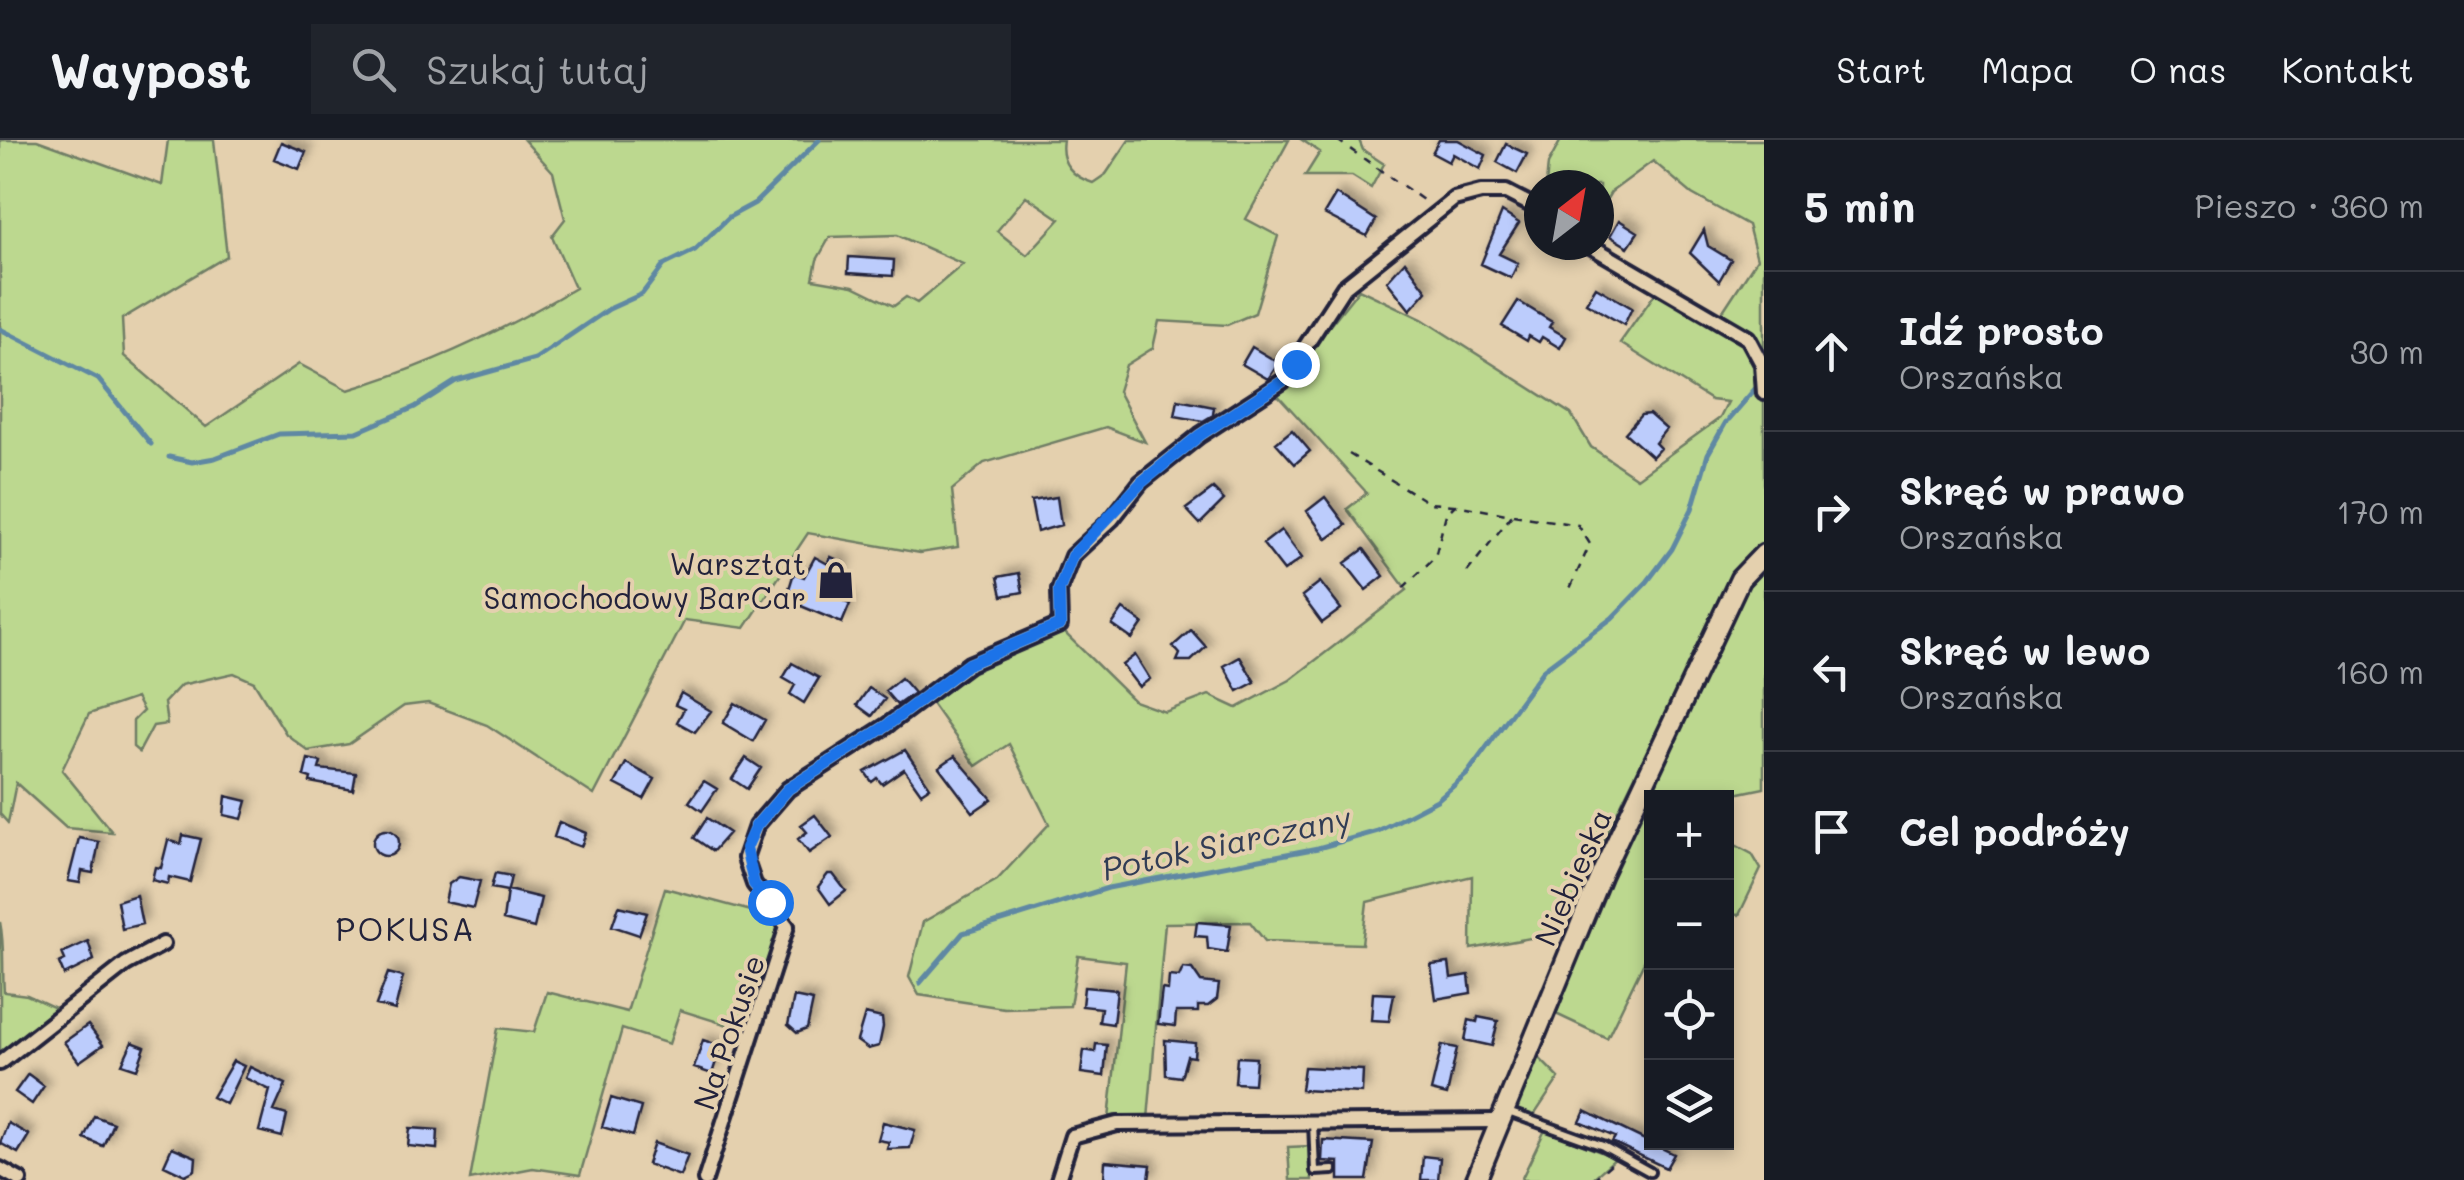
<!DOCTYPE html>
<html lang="pl">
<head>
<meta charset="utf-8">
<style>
  :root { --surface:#171b24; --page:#20242c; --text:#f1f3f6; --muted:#9ea1a6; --line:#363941 }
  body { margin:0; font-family:Mali,sans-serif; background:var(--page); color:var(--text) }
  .controls { position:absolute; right:30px; bottom:30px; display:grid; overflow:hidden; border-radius:0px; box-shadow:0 5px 15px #0003 }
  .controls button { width:90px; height:90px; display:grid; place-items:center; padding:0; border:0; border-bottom:2px solid var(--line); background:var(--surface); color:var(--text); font:50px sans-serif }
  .compass { position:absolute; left:1524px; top:30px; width:90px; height:90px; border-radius:50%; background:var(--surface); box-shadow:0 5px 15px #0003; rotate:31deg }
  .stop { position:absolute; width:30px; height:30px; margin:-22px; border:8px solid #1a73e8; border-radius:50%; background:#fff }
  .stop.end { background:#1a73e8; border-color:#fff; box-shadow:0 2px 10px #0008 }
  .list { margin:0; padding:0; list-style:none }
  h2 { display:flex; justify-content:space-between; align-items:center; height:130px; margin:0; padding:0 40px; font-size:42px }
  h2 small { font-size:32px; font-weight:400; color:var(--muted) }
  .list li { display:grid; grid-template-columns:65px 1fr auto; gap:30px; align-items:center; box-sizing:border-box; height:160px; padding:0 40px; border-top:2px solid var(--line) }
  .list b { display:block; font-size:38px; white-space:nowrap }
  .list p { margin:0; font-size:32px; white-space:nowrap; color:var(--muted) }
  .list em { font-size:32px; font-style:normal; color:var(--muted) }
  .icon { flex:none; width:55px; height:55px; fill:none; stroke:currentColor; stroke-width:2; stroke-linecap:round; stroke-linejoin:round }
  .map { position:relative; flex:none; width:1764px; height:1040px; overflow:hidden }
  header { display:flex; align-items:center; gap:60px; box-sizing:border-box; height:140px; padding:0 50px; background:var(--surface); border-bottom:2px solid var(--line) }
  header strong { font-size:48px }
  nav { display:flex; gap:55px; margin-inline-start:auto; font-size:35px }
  .search { width:700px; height:90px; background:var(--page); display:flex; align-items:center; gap:25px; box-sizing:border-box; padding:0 35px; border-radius:0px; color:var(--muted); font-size:38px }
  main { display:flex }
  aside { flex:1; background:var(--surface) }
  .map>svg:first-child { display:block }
  .green { fill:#bcd88f; stroke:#6f7d65; stroke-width:2.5; fill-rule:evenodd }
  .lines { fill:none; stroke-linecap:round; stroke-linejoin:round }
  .stream { stroke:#5f88a3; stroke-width:5 }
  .building { fill:#bcccfc; stroke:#22223b; stroke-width:2.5; filter:url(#shadow) }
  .lane-casing { stroke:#22223b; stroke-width:14 }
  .street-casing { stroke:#22223b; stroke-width:20 }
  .secondary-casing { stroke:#22223b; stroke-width:25 }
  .path { stroke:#22223b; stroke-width:2.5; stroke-dasharray:8 8; stroke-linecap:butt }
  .lane { stroke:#e4d0ae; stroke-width:6 }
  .street { stroke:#e4d0ae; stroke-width:12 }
  .secondary { stroke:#e4d0ae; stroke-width:18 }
  .route { stroke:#1a73e8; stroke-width:12 }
  .labels { text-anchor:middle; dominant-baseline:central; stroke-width:8; stroke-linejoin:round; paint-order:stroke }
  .poi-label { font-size:30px; fill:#22223b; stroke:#e4d0ae; text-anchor:end }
  .street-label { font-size:30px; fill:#22223b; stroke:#e4d0ae }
  .water-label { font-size:32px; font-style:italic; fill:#313c55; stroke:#e4d0ae }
  .neighbourhood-label { font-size:32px; letter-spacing:2.5px; fill:#22223b; stroke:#e4d0ae }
</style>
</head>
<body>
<header>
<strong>Waypost</strong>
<div class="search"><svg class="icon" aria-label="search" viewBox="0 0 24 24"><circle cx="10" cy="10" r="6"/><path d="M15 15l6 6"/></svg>Szukaj tutaj</div>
<nav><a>Start</a><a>Mapa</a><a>O nas</a><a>Kontakt</a></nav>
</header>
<main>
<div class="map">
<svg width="1764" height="1040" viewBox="0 0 1764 1040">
  <defs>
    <filter id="shadow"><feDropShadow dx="6" dy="-6" stdDeviation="5" flood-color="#0004"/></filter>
  </defs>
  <rect width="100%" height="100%" fill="#e4d0ae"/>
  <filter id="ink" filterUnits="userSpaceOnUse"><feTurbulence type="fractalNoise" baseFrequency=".01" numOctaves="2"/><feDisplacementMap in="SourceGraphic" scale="20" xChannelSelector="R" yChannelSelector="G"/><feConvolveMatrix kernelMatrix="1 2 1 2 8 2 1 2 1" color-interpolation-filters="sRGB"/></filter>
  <g filter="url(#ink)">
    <path class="green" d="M0,0H37L162,45L168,0H214L227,116L122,179L124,216L206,287L299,224L348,250C429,226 502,191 575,148L552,96L565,79L553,32L524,0H1063C1059,23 1073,37 1093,43L1106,34L1129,0H1289L1246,79L1278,96L1255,173L1227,185L1159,181L1153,208L1126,225L1118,251L1145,302L1106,287L984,323L952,350L958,407L920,413L808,393L745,488L685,480L594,655L487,585L428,563L404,566L349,604L308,611L286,594L254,542L234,533L181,545L164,563L167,584L153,586L139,612L133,607V581L143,571L136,558L89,574L62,630L112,692L66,688L16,643L8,683L0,674ZM1026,56L1060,79L1027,115L997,91ZM897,95L963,124L917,163L906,157L894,166L853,146L813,139L817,120L830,97Z
      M1302,0H1359L1363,10L1384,24L1371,48L1352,36H1305L1320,12Z
      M1561,0H1764V403L1733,435L1558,793L1471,809L1472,736L1367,762L1362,804L1265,801L1250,782L1165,783L1148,979H1109L1126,822L1078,816L1070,866L1004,868L919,855L909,837L923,782L997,740L1049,684L1009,604L976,626L928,558L978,528L1063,491L1134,561L1165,572L1209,555L1237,568L1290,540L1407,450L1347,369L1367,353L1276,253L1359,149L1422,179L1571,274L1591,307L1637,338L1720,278L1728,262L1711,260L1620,203L1656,152L1715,183L1757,119L1748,85L1692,54L1653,21L1611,52L1599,72V45H1546L1548,24Z
      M1764,427V648L1735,654L1727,663L1726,658H1652L1651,807L1607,898L1556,874L1628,691L1740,457Z
      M1726,700L1752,714L1761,729L1739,775L1727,774Z
      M665,748L770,776L781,791L750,892L680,870L669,904L622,889L580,1035L533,1028L470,1040L498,888L534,892L547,852L627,872Z
      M0,782C5,807 2,827 4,852L27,855L60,870L0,920Z
      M1538,917L1559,938L1533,977L1515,968Z
      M1545,990L1616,1018L1591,1040H1521Z
      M1310,1006L1312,1040H1290L1288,1007Z"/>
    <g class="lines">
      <path class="stream" d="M0,189L98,239L151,304
        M1729,279L1755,249
        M169,317L192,322L215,318L279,294L357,292L415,267L456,241L535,219L609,169L642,154L664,125L695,110L729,77L755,63L819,0
        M920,843L963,793L1108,748L1318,708L1378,691L1437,660L1467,634L1544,529L1612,478L1647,442L1672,409L1692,369L1708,314L1726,282"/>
    </g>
    <path class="building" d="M1439,0H1458L1486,15L1480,29L1453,14L1449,22L1432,13Z
      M281,2L306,12L299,29L274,19Z
      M1506,4L1527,14L1517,33L1497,22Z
      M1336,54L1376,80L1367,96L1324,74Z
      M1502,72L1519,83L1499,114L1518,123L1511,138L1481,124Z
      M1619,80L1638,92L1628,107L1610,96Z
      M1704,90L1708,106L1731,120L1719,141L1690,113Z
      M849,117L894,120L893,136L848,133Z
      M1405,121L1427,151L1410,170L1387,141Z
      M1596,147L1632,168L1624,185L1586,163Z
      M1518,161L1552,182L1549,187L1566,197L1560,208L1542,197L1539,202L1529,196L1527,201L1502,186Z
      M1252,207L1279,223L1268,239L1242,224Z
      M1178,260L1214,267L1213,275L1203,281L1175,276Z
      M1649,274L1666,289L1655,303L1660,308L1652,317L1625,293L1641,275Z
      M1292,290L1310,311L1295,324L1276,303Z
      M1213,349L1224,360L1200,384L1186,369Z
      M1057,357L1061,385L1037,392L1031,361Z
      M1325,357L1346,385L1327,399L1307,371Z
      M1281,390L1302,418L1284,431L1263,404Z
      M1364,409L1384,436L1366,450L1345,423Z
      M815,417L828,424L831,417L845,423L837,452L848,456L845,462L850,464L842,483L801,466L805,458L801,453L789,449L794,433L804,437Z
      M1019,433L1023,452L1002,456L998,437Z
      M1320,442L1341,469L1322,483L1302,456Z
      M1123,469L1143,483L1132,499L1112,485Z
      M1191,490L1206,507L1191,521H1177L1180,514L1173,506Z
      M1135,515L1150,539L1139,547L1122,525Z
      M1240,517L1255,542L1238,551L1224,526Z
      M792,523L819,538L804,563L790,554L795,545L783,538Z
      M901,538L914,553L897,565L885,551Z
      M869,548L885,559L872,576L857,565Z
      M681,553L711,571L695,592L677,582L684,569L675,565Z
      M735,563L765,580L753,601L723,583Z
      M905,610L930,647L921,653L904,629L882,644L877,638L872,642L865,632Z
      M955,616L992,659L973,672L939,627Z
      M746,618L761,628L747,649L732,639Z
      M308,619L321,622L319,629L356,633L353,650L310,642L311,638L304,636Z
      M626,623L655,639L644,659L615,644Z
      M704,641L717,649L702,671L689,662Z
      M226,656L247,661L242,679L224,675Z
      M815,675L832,697L809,713L798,699L807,692L801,685Z
      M707,678L729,693L713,711L694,698Z
      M559,682L586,693L581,707L554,697Z
      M373 703a13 13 0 1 1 26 0a13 13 0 1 1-26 0Z
      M183,695L201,699L190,742L169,737L168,744L152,740L155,727L161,728L168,700L181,704Z
      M79,698L99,702L93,733L82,731L80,743L68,741Z
      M495,733L511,736L508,750L541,758L534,788L503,780L507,751L491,748Z
      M828,734H833L846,751L830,764L818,747Z
      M459,737L480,741L473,768L445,762L449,744Z
      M136,755L142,784L122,789L117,761Z
      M619,766L647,773L639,795L612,786Z
      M1197,782L1231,785L1227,812L1208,809L1207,797L1195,796Z
      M88,801L94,820L64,835L59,823L65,820L62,813Z
      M1449,823L1451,838L1469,835L1471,853L1436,859L1431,825Z
      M1183,828L1192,829L1201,842L1219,844L1217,859L1208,866H1198V872H1176L1175,886L1158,884L1162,849L1168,850L1169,836L1179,837Z
      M388,833L403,837L395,870L376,865Z
      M1084,847L1117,850L1113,884L1099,882L1101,868L1082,866Z
      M1373,853L1394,854L1389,881L1371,880Z
      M794,857L813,861L807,889L797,893L788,885Z
      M865,874L882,878L883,887L879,906L868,909L857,901Z
      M1478,877L1498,881L1492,906L1465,900L1469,880L1477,882Z
      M88,885L103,905L79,922L64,902Z
      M703,900L721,906L712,934L694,928Z
      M1165,900L1195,903L1194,917L1187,916L1181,937L1166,935Z
      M132,902L145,907L137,929L122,924Z
      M1096,904L1107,905L1104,936L1081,933L1084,910L1095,912Z
      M1442,905L1457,908L1447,955L1431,951Z
      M1237,917L1256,918L1254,944L1235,943Z
      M233,921L244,926L226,964L212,957Z
      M250,927L286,944L274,971L287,975L282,997L259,991L270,950L245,938Z
      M1304,927L1363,930L1362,953L1301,950Z
      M28,934L44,946L32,964L15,952Z
      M611,958L641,967L633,996L602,987Z
      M1585,971L1674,1014L1666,1028L1612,1002L1615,997L1580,982Z
      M94,976L113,983L103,1006L84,998Z
      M883,982L915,990L910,1008L887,1009L889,1002L878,1000Z
      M8,983L29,995L18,1013L0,1003Z
      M410,988L438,990L437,1009L408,1006Z
      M1323,1000L1373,1003L1367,1040H1339V1022L1322,1021Z
      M654,1003L688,1015L680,1036L647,1024Z
      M172,1007L196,1017L195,1030L185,1035L164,1025Z
      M1423,1016L1440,1018L1438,1040H1421Z
      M1105,1021L1151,1025L1149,1040H1104Z"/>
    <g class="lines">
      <g class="lane-casing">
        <path id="lane" d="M1508,972L1603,1006L1650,1032
          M1313,982L1315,1031L1333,1030"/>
      </g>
      <g class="street-casing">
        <path id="street" d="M1589,105L1748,198L1762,224L1764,253
          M0,923L126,824L163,804
          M0,1029L20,1040
          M705,1040L787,786L754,744L745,718L756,686L788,649L886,586L969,524L1060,485L1059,450L1072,416L1112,379L1141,342L1200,295L1283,241L1344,147L1454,59L1481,52H1506L1539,69
          M1058,1040L1072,996L1117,984L1497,981"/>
      </g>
      <g class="secondary-casing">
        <path id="secondary" d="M1476,1040L1601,735L1740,439L1764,414"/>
      </g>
      <path class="path" d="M1337,0L1426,62
        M1349,314L1429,363L1454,365
        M1513,375L1578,385L1590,404L1568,453
        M1403,448L1435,417L1446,374L1455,365L1512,375L1464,436
        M1593,1040L1612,1023"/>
      <use href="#lane" class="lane"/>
      <use href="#street" class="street"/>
      <use href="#secondary" class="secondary"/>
    </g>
  </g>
  <g class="lines" filter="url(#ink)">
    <path class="route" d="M770,762L754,744L746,708L756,686L788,649L886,586L968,524L1060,485L1059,450L1072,416L1142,342L1200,295L1283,241L1296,224"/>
  </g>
  <defs>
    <g id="shop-bare" transform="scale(3)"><path d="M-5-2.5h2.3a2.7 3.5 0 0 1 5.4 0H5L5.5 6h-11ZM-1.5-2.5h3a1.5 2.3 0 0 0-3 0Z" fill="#22223b" stroke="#e4d0ae" stroke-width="2.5" paint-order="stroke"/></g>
  </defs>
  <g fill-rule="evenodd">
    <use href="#shop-bare" x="836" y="440"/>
  </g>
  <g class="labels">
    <g class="poi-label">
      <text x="806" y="423">Warsztat<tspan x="806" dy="34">Samochodowy BarCar</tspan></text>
    </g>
    <g class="street-label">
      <text transform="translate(1572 737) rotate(-66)">Niebieska</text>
      <text transform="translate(728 892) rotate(-71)">Na Pokusie</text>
    </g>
    <g class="water-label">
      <text transform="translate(1226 702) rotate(-12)">Potok Siarczany</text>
    </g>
    <g class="neighbourhood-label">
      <text x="406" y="788">POKUSA</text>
    </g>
  </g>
</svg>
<div class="controls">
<button>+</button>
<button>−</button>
<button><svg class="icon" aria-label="locate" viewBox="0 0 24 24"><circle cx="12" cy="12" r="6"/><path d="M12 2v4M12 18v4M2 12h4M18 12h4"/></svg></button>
<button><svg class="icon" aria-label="layers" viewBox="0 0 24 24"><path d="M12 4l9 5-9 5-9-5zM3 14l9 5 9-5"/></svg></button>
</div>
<svg class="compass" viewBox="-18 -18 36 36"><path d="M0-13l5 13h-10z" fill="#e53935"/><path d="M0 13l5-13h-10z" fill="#9ea1a6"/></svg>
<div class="stop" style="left:770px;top:762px"></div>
<div class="stop end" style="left:1296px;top:224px"></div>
</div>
<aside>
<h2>5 min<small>Pieszo · 360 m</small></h2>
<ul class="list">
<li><svg class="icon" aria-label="ahead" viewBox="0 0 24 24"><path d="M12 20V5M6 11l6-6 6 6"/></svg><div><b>Idź prosto</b><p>Orszańska</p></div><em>30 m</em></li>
<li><svg class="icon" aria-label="right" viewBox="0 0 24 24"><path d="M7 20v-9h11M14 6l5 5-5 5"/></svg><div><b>Skręć w prawo</b><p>Orszańska</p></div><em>170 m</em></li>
<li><svg class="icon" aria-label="left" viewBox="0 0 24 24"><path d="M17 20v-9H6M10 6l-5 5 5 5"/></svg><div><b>Skręć w lewo</b><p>Orszańska</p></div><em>160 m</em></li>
<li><svg class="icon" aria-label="arrive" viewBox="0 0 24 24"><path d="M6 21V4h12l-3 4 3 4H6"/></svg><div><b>Cel podróży</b></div></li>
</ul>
</aside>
</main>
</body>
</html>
